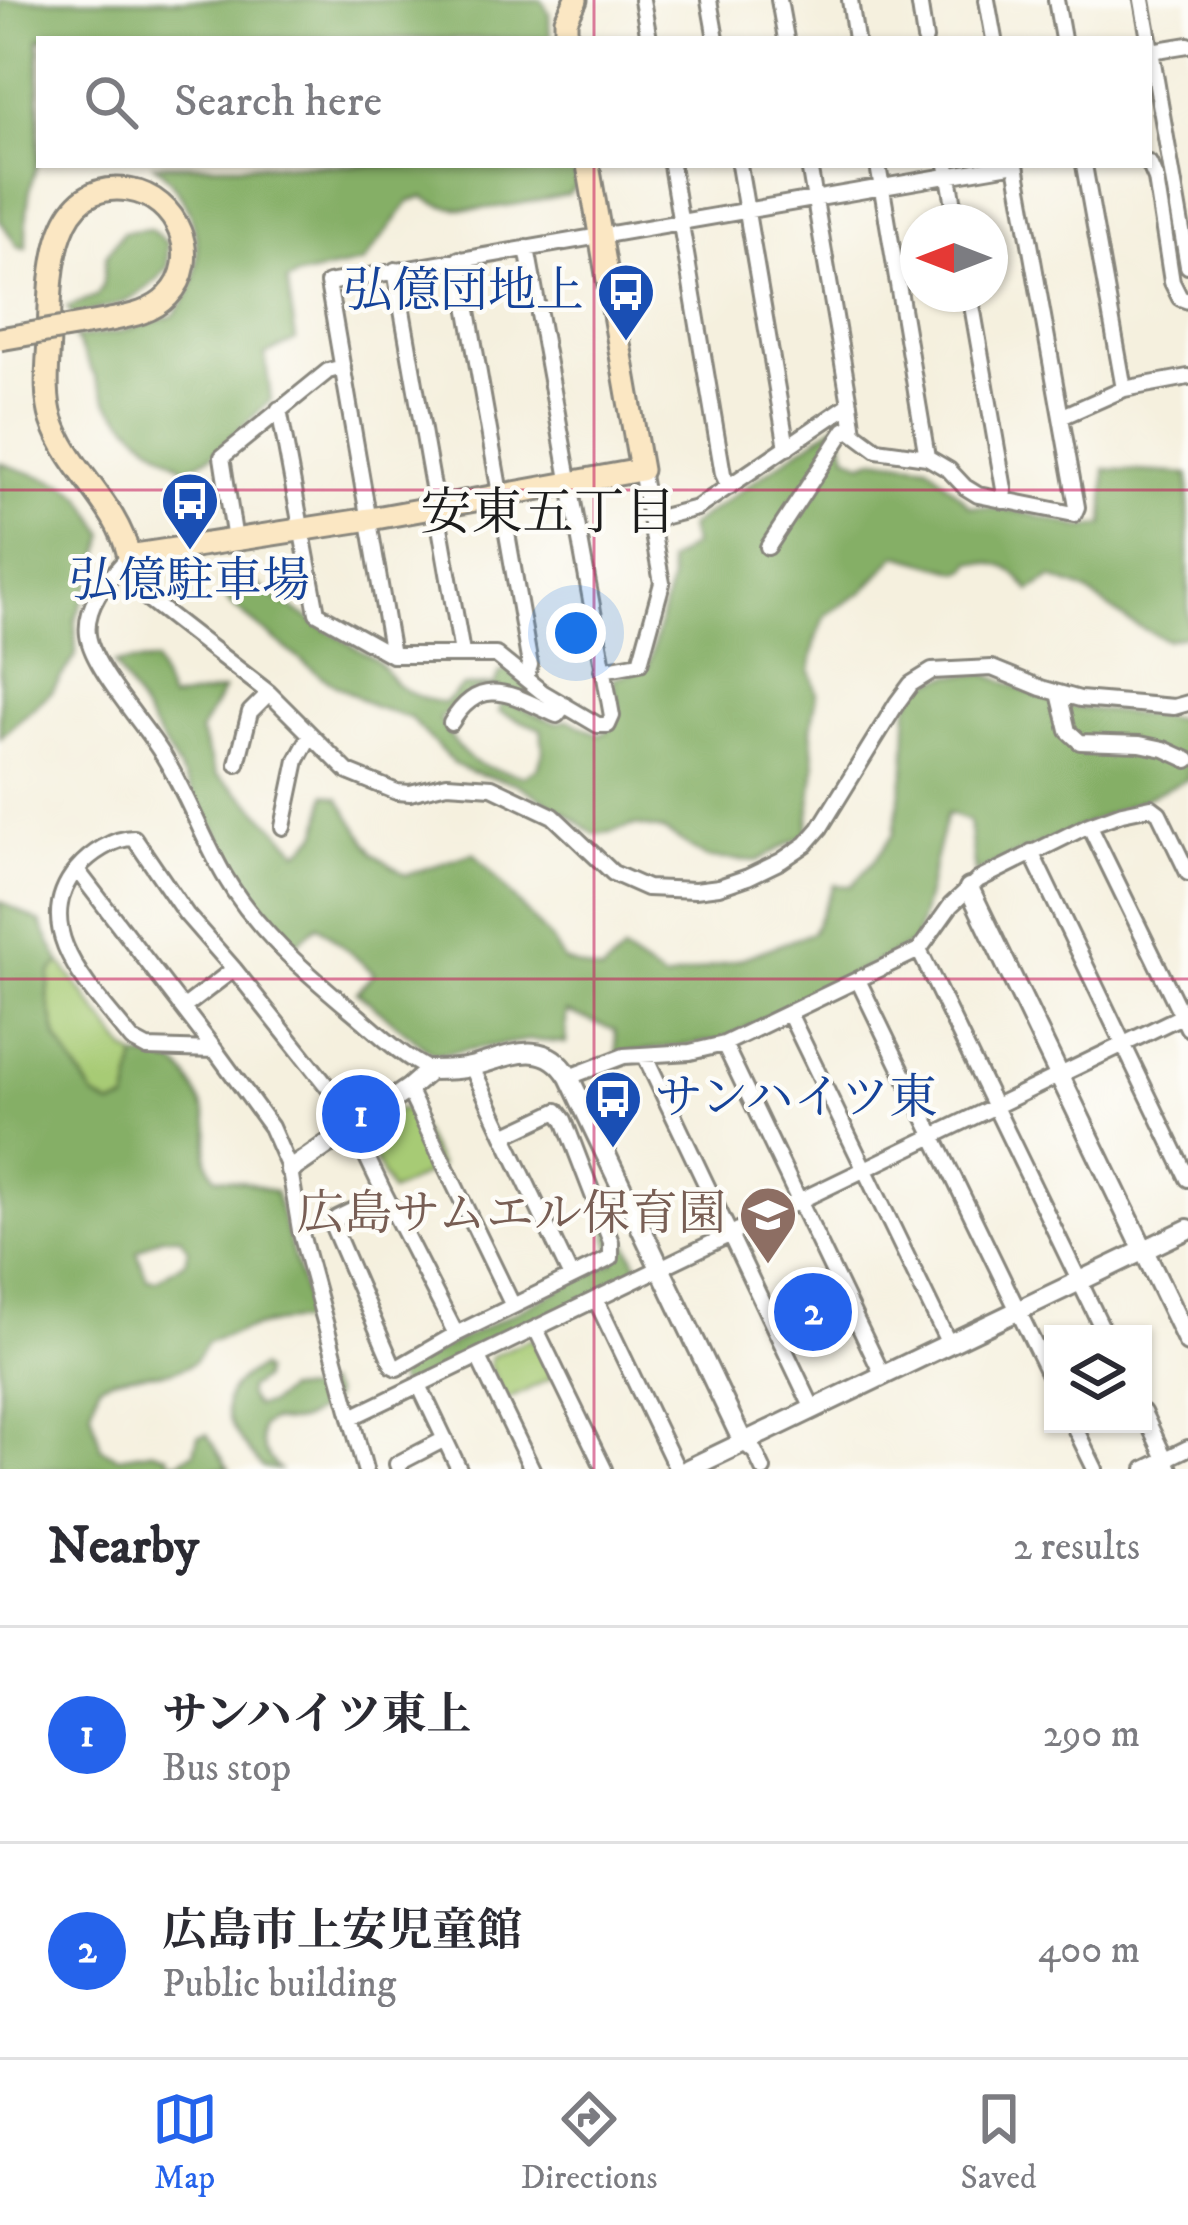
<!DOCTYPE html>
<html lang="en">
<head>
<meta charset="utf-8">
<style>
  :root { --surface:#fff; --page:#f2f2f3; --text:#2b2b33; --muted:#7c7c81; --line:#e1e1e2; --accent:#2563eb }
  body { margin:0; font-family:"IM FELL DW Pica","Noto Serif JP",serif; background:var(--page); color:var(--text) }
  .controls { position:absolute; right:36px; bottom:36px; display:grid; overflow:hidden; border-radius:0px; box-shadow:0 3px 9px #0004 }
  .controls button { width:108px; height:108px; display:grid; place-items:center; padding:0; border:0; border-bottom:3px solid var(--line); background:var(--surface); color:var(--text); font:60px sans-serif }
  .compass { position:absolute; left:900px; top:204px; width:108px; height:108px; border-radius:50%; background:var(--surface); box-shadow:0 3px 9px #0004; rotate:270deg }
  .you { position:absolute; left:576px; top:633px; width:42px; height:42px; margin:-30px; border:9px solid #fff; border-radius:50%; background:#1a73e8; box-shadow:0 0 0 18px #1a73e833 }
  .badge { display:grid; place-items:center; width:78px; height:78px; border-radius:50%; background:var(--accent); color:#fff; font-size:39px; font-weight:700 }
  .pin { position:absolute; translate:-50% -50%; border:6px solid #fff; box-shadow:0 3px 12px #0006 }
  .list { margin:0; padding:0; list-style:none }
  h2 { display:flex; justify-content:space-between; align-items:center; height:156px; margin:0; padding:0 48px; font-size:51px }
  h2 small { font-size:39px; font-weight:400; color:var(--muted) }
  .list li { display:grid; grid-template-columns:78px 1fr auto; gap:36px; align-items:center; box-sizing:border-box; height:216px; padding:0 48px; border-top:3px solid var(--line) }
  .list b { display:block; font-size:45px; white-space:nowrap }
  .list p { margin:0; font-size:39px; white-space:nowrap; color:var(--muted) }
  .list em { font-size:39px; font-style:normal; color:var(--muted) }
  .icon { flex:none; width:66px; height:66px; fill:none; stroke:currentColor; stroke-width:2; stroke-linecap:round; stroke-linejoin:round }
  .map { position:relative; flex:none; width:1188px; height:1469px; overflow:hidden }
  .search { position:absolute; background:var(--surface); box-shadow:0 3px 9px #0004; left:36px; right:36px; top:36px; height:132px; display:flex; align-items:center; gap:30px; box-sizing:border-box; padding:0 42px; border-radius:0px; color:var(--muted); font-size:45px }
  .sheet { height:588px; background:var(--surface) }
  nav { display:flex; justify-content:space-around; align-items:center; box-sizing:border-box; height:168px; border-top:3px solid var(--line); background:var(--surface); font-size:33px; color:var(--muted) }
  nav a { display:grid; justify-items:center; gap:6px }
  nav .on { color:var(--accent) }
  .map>svg:first-child { display:block }
  .green { fill:#a7cb74; stroke:#627448; stroke-width:3 }
  .forest { fill:#85af66; stroke:#506641; stroke-width:3; fill-rule:evenodd }
  .lines { fill:none; stroke-linecap:round; stroke-linejoin:round }
  .minor-casing { stroke:#88867d; stroke-width:20 }
  .tertiary-casing { stroke:#88867d; stroke-width:24 }
  .secondary-casing { stroke:#88867d; stroke-width:27 }
  .minor { stroke:#fff; stroke-width:14 }
  .tertiary { stroke:#fff; stroke-width:18 }
  .secondary { stroke:#fbe7c3; stroke-width:21 }
  .secondary-bridge-casing { stroke:#88867d; stroke-width:27; stroke-linecap:butt }
  .secondary-bridge { stroke:#fbe7c3; stroke-width:21 }
  .grid { fill:none; stroke:#c2185b; stroke-width:3; stroke-opacity:0.55 }
  .labels { text-anchor:middle; dominant-baseline:central; stroke-width:9; stroke-linejoin:round; paint-order:stroke }
  .transit-label { font-size:48px; fill:#164399; stroke:#fdfcf7; text-anchor:end }
  .education-label { font-size:48px; fill:#785e54; stroke:#fdfcf7; text-anchor:end }
  .neighbourhood-label { font-size:51px; fill:#1c1c1c; stroke:#fdfcf7 }
</style>
</head>
<body>
<div class="map">
<svg width="1188" height="1469" viewBox="0 0 1188 1469">
  <rect width="100%" height="100%" fill="#fdfcf7"/>
  <filter id="ink" filterUnits="userSpaceOnUse"><feTurbulence type="fractalNoise" baseFrequency=".00833" numOctaves="2"/><feDisplacementMap in="SourceGraphic" scale="24" xChannelSelector="R" yChannelSelector="G"/><feConvolveMatrix kernelMatrix="1 2 1 2 8 2 1 2 1" color-interpolation-filters="sRGB"/></filter>
  <filter id="wash" filterUnits="userSpaceOnUse"><feTurbulence type="fractalNoise" baseFrequency=".004" numOctaves="4" result="noise"/><feDisplacementMap in="SourceGraphic" scale="48" xChannelSelector="R" yChannelSelector="G"/><feGaussianBlur stdDeviation="2.7" result="paint"/><feColorMatrix in="noise" values="0 0 0 0 0 0 0 0 0 0 0 0 0 0 0 0 0 1.4 0 .05"/><feComposite in="paint" operator="in"/></filter>
  <g filter="url(#wash)">
    <rect width="100%" height="100%" fill="#f5f0de"/>
    <path class="green" d="M60,962L126,1050L136,1057L127,1101L111,1106L94,1096L57,1039L48,999L50,973Z
      M399,1109L411,1110L440,1167L391,1192L366,1142L368,1131Z
      M529,1339L535,1341L553,1377L505,1401L489,1365L491,1357Z"/>
    <path class="forest" d="M0,0H542L549,13L550,39H39V160C27,189 26,217 26,248L18,247L0,220Z
      M154,165H573L577,185L568,195C528,201 458,222 424,197L410,201L363,263L298,276L287,282L296,340L265,355L271,400L211,456L186,469L144,439L109,404L75,338L119,332L173,316C180,307 190,296 193,284C206,240 189,194 154,165Z
      M150,229L167,243L168,267C141,300 113,308 73,315L67,307L96,296L102,287L106,256L123,232Z
      M839,422L847,455L863,463L876,458L928,465L970,506L1016,511L1084,528L1104,525L1105,469L1188,474V635L1166,640L1128,621L1084,590L1052,578L1030,591C1009,565 1005,564 972,562L968,569L960,572L897,555L864,591L826,615L816,638L810,671L817,693L811,729L815,765L807,834L757,861L707,858L663,830L635,825L611,832L594,834L565,812L515,783L471,772L454,764L410,718L373,706L322,677L230,604L220,583L223,570L235,567C278,604 328,629 375,660C384,666 387,673 393,681C406,694 426,700 444,703L463,686L495,685L500,672L508,670L538,697L532,701C480,683 480,681 439,719C470,766 470,764 524,776L538,768L543,751L541,729L499,712L501,702L512,704L556,723L568,720L600,735C625,724 616,701 613,678L648,667L671,580L668,562L693,545L689,527Z
      M0,463L67,485L82,497L105,534L99,561L75,620L76,655L51,692L0,738Z
      M155,661L170,700L223,690L200,732L216,774L247,799L299,852L319,832L326,794L339,798L374,854L406,875L474,853L553,942L564,961L601,973L623,952L665,980L740,959L812,933L834,885L851,886L874,861L894,833L905,767L908,705L921,684L952,675L986,674L1050,701L1071,707L1188,720V779L975,873L969,821L947,813L915,942L722,1040L617,1054L615,1030L566,1012V1043L530,1040L434,1055L357,992L374,973L318,925L295,945L263,907L114,663Z
      M0,901L40,922L60,962L50,973L48,998L57,1039L94,1096L111,1106L127,1101L136,1057C148,1058 163,1058 174,1064C189,1070 208,1114 209,1131C209,1156 201,1152 215,1177L249,1183L275,1192L312,1321C274,1319 242,1330 207,1342C202,1351 197,1361 188,1366C163,1378 127,1369 99,1385L91,1411L101,1448L118,1457L154,1451L168,1456L169,1462H179L194,1452L198,1436L207,1434L229,1469H0ZM161,1237H180L188,1249L185,1261L157,1280L147,1279L137,1252Z
      M607,1198L641,1273L401,1388L395,1373L614,1262L599,1204Z
      M259,1368L263,1372L262,1379L248,1389V1397L255,1406L269,1404L286,1390L317,1391L326,1384L333,1394L332,1401C306,1418 304,1426 271,1420L262,1426C258,1446 265,1454 279,1469L262,1467C232,1431 201,1396 259,1368Z"/>
  </g>
  <g filter="url(#ink)">
    <g class="lines">
      <g class="minor-casing">
        <path id="minor" d="M642,0L649,39
          M709,0L716,39
          M779,0L786,39
          M850,0L856,39
          M919,0L925,39
          M987,0L994,39
          M1056,0L1063,39
          M1142,0L1149,39
          M1149,39L1188,266
          M1151,51L1188,45
          M1149,163L1156,179L1172,282L1180,298L1188,301
          M671,165L723,474L729,487
          M739,165L787,448
          M809,165L850,404
          M878,165L927,457
          M947,165L957,222
          M1084,165L1124,389
          M459,259L530,665L526,677
          M395,270L462,653
          M970,294L1004,489L1003,501
          M279,409L317,613L392,655H496L542,692L598,725H608L612,716L527,248
          M1061,417L1124,389L1188,377
          M650,520L697,508L850,404L854,433L877,450L927,457L949,470L965,487L978,495L1074,514L1077,507L1016,165
          M235,540L222,457L328,371L343,367
          M768,547L845,430L853,426
          M129,556L137,582L148,599L269,693L348,772L397,792L410,793L447,784L492,787L553,816L613,873L647,888L695,890L719,887L748,877L781,861L806,844L820,828L897,703L911,684L932,671L992,668L1041,688L1080,699L1174,707L1188,703
          M129,556C110,578 84,604 88,635C92,667 143,723 161,752C186,791 201,835 224,875C257,932 307,973 357,1015C380,1035 403,1057 430,1070
          M392,655L328,283L1010,165
          M602,670L640,663L662,583L641,470
          M1059,693L1068,731L1080,742L1140,744L1164,749L1188,760
          M451,723C481,672 513,696 557,715L565,705
          M237,764L250,712L269,693
          M1089,825L1188,1028
          M283,827L297,760L310,736
          M1031,852L1188,1179
          M77,870L215,1050
          M919,950L1105,1334
          M858,980L1053,1383
          M183,1008L234,969
          M789,1013L949,1344
          M724,1044L883,1376
          M645,1056L813,1409
          M569,1077L624,1056L690,1052L724,1044L919,950L951,905L978,880L1089,825L1122,813L1151,807L1159,813L1188,873
          M408,1089L513,1306
          M504,1136L571,1277
          M385,1195L456,1334
          M596,1300L677,1469
          M536,1329L604,1469
          M478,1357L532,1469
          M419,1385L459,1469
          M1143,1412L1170,1469
          M352,1417L1188,1013
          M1073,1424L1095,1469
          M743,1442L755,1452L763,1469
          M365,1469L300,1230L290,1170L271,1127L215,1050L147,1048L132,1040C95,992 26,930 77,869C90,854 113,838 134,838L186,914L234,969L342,1105L385,1195L337,1218L334,1229L393,1366L397,1368L456,1334L611,1258V1242L564,1120L557,1111L504,1136L472,1067
          M399,1469L397,1464L445,1439
          M1145,1469L1188,1448"/>
      </g>
      <g class="tertiary-casing">
        <path id="tertiary" d="M969,888L1188,1342
          M290,1170L408,1089L430,1070C444,1070 457,1070 470,1067C506,1058 544,1035 569,1077L743,1442
          M688,1469L1188,1229"/>
      </g>
      <g class="secondary-casing">
        <path id="secondary" d="M566,39V20L576,0
          M110,320C131,316 153,312 168,296C204,259 177,197 129,190C47,178 51,285 49,338C48,365 44,394 52,420C69,471 116,502 129,556L370,519L641,470L588,165"/>
      </g>
      <use href="#minor" class="minor"/>
      <use href="#tertiary" class="tertiary"/>
      <use href="#secondary" class="secondary"/>
      <g class="secondary-bridge-casing">
        <path id="secondary-bridge" d="M0,339L110,320"/>
      </g>
      <use href="#secondary-bridge" class="secondary-bridge"/>
    </g>
  </g>
  <path class="grid" d="M594,0V39M594,165V1469M0,490H1188M0,979H1188"/>
  <defs>
    <g id="bus-pin" transform="scale(3)"><path d="M0 17L-7.5 6A9.5 9.5 0 1 1 7.5 6Z" fill="#1a4fb4" stroke="#fdfcf7"/><path d="M-5-6H5V4H4V6H2V4H-2V6H-4V4H-5ZM-3.5-4V0h7V-4ZM-3.5 1.2v1.5H-2V1.2ZM2 1.2v1.5H3.5V1.2Z" fill="#fff"/></g>
    <g id="school-pin" transform="scale(3)"><path d="M0 17L-7.5 6A9.5 9.5 0 1 1 7.5 6Z" fill="#8d6e63" stroke="#fdfcf7"/><path d="M0-5L7-2L0 1L-7-2ZM-4 1L0 2.5L4 1V4Q0 6-4 4Z" fill="#fff"/></g>
  </defs>
  <g fill-rule="evenodd">
    <use href="#bus-pin" x="626" y="292"/>
    <use href="#bus-pin" x="190" y="501"/>
    <use href="#bus-pin" x="613" y="1099"/>
    <use href="#school-pin" x="768" y="1215"/>
  </g>
  <g class="labels">
    <g class="transit-label">
      <text x="584" y="292">弘億団地上</text>
      <text x="190" y="582" text-anchor="middle">弘億駐車場</text>
      <text x="655" y="1099" text-anchor="start">サンハイツ東</text>
    </g>
    <g class="education-label">
      <text x="726" y="1215">広島サムエル保育園</text>
    </g>
    <g class="neighbourhood-label">
      <text x="548" y="514">安東五丁目</text>
    </g>
  </g>
</svg>
<div class="controls">
<button><svg class="icon" aria-label="layers" viewBox="0 0 24 24"><path d="M12 4l9 5-9 5-9-5zM3 14l9 5 9-5"/></svg></button>
</div>
<svg class="compass" viewBox="-18 -18 36 36"><path d="M0-13l5 13h-10z" fill="#e53935"/><path d="M0 13l5-13h-10z" fill="#7c7c81"/></svg>
<div class="you"></div>
<div class="pin badge" style="left:361px;top:1114px">1</div>
<div class="pin badge" style="left:813px;top:1312px">2</div>
<div class="search"><svg class="icon" aria-label="search" viewBox="0 0 24 24"><circle cx="10" cy="10" r="6"/><path d="M15 15l6 6"/></svg>Search here</div>
</div>
<section class="sheet">
<h2>Nearby<small>2 results</small></h2>
<ul class="list">
<li><span class="badge">1</span><div><b>サンハイツ東上</b><p>Bus stop</p></div><em>290 m</em></li>
<li><span class="badge">2</span><div><b>広島市上安児童館</b><p>Public building</p></div><em>400 m</em></li>
</ul>
</section>
<nav>
<a class="on"><svg class="icon" aria-label="map" viewBox="0 0 24 24"><path d="M3 6l6-2 6 2 6-2v14l-6 2-6-2-6 2zM9 4v14M15 6v14"/></svg>Map</a>
<a><svg class="icon" aria-label="directions" viewBox="0 0 24 24"><path d="M12 3l9 9-9 9-9-9zM9 14v-3h6M13 9l2 2-2 2"/></svg>Directions</a>
<a><svg class="icon" aria-label="saved" viewBox="0 0 24 24"><path d="M7 4h10v16l-5-4-5 4z"/></svg>Saved</a>
</nav>
</body>
</html>
